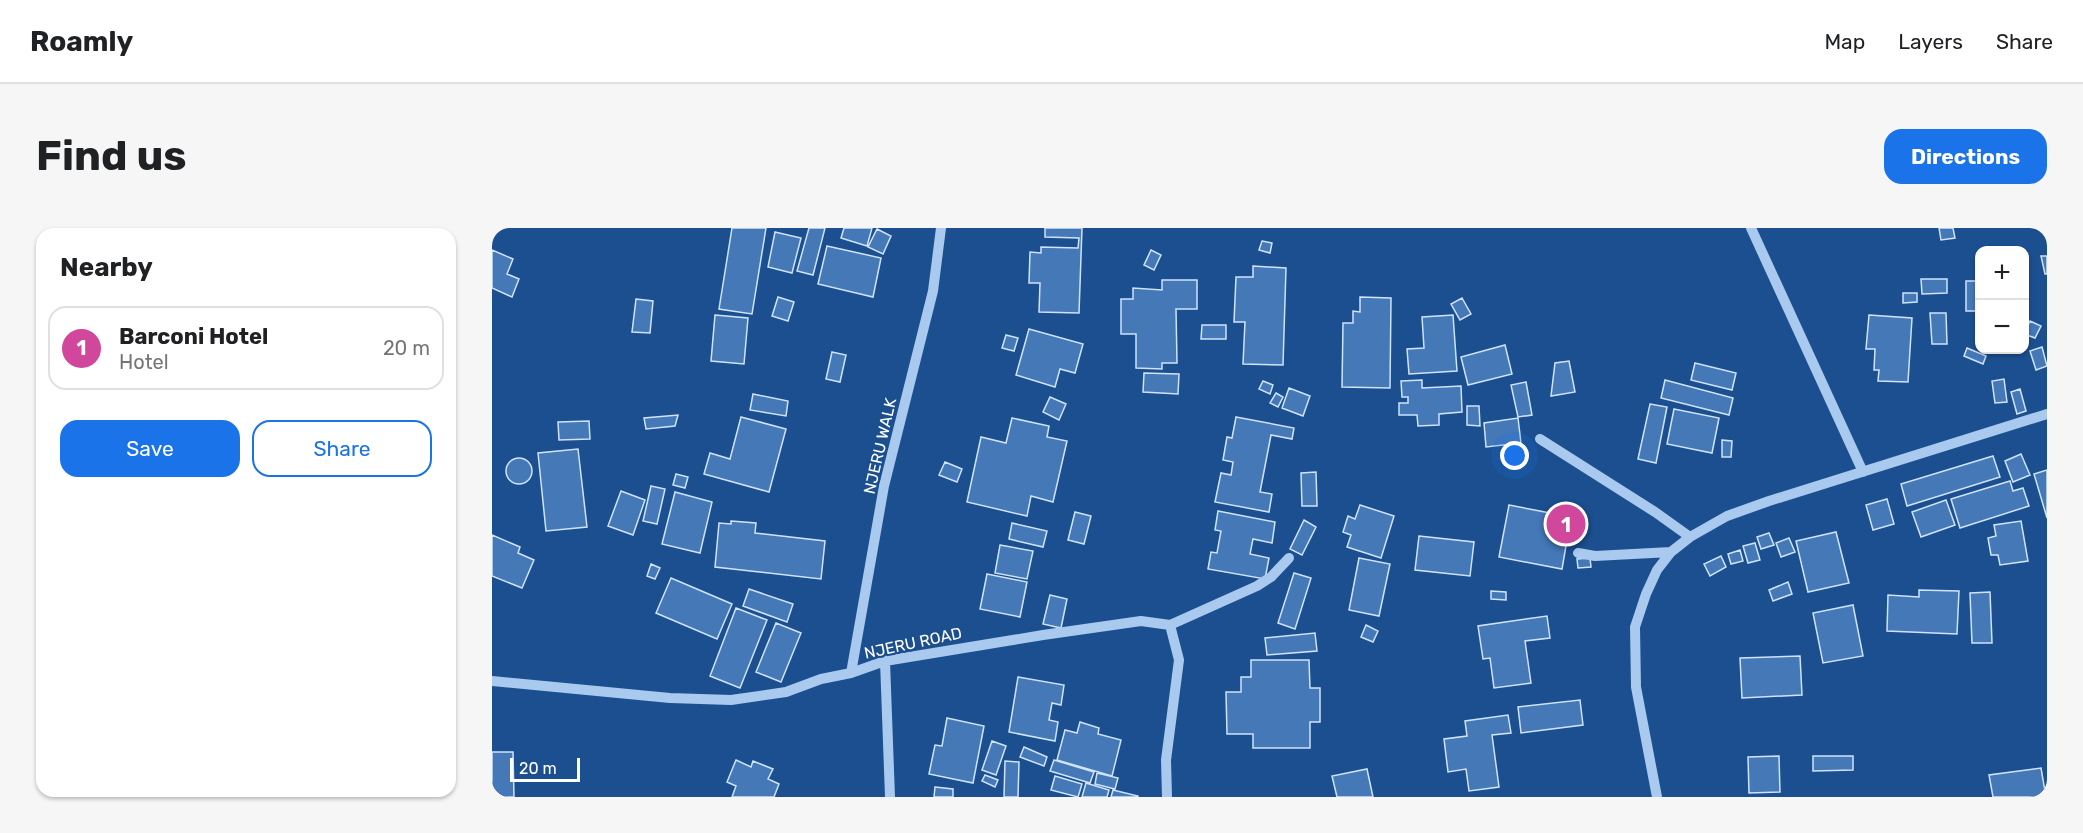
<!DOCTYPE html>
<html lang="en">
<head>
<meta charset="utf-8">
<style>
  :root { --surface:#fff; --page:#f6f6f6; --text:#202124; --muted:#757577; --line:#e0e0e0; --accent:#1a73e8 }
  body { margin:0; font-family:Rubik,sans-serif; background:var(--page); color:var(--text) }
  .controls { position:absolute; right:18px; top:18px; display:grid; overflow:hidden; border-radius:12px; box-shadow:0 2px 4px #0004 }
  .controls button { width:54px; height:54px; display:grid; place-items:center; padding:0; border:0; border-bottom:2px solid var(--line); background:var(--surface); color:var(--text); font:30px sans-serif }
  .scale { position:absolute; left:18px; bottom:15px; width:70px; box-sizing:border-box; padding-left:6px; border:3px solid #fff; border-top:0; font-size:16px; line-height:21px; white-space:nowrap; color:#fff; -webkit-text-stroke:4px #1b4f8f; paint-order:stroke }
  .you { position:absolute; left:1023px; top:228px; width:21px; height:21px; margin:-15px; border:4px solid #fff; border-radius:50%; background:#1a73e8; box-shadow:0 0 0 9px #1a73e833 }
  .badge { display:grid; place-items:center; width:39px; height:39px; border-radius:50%; background:var(--accent); color:#fff; font-size:20px; font-weight:700 }
  .pin { position:absolute; translate:-50% -50%; border:3px solid #fff; box-shadow:0 2px 6px #0006 }
  .list { margin:0; padding:0; list-style:none }
  h2 { display:flex; justify-content:space-between; align-items:center; height:78px; margin:0; padding:0 24px; font-size:26px }
  h2 small { font-size:20px; font-weight:400; color:var(--muted) }
  .list li { display:grid; grid-template-columns:39px 1fr auto; gap:18px; align-items:center; box-sizing:border-box; height:84px; margin:0 12px 12px; padding:0 12px; border:2px solid var(--line); border-radius:18px }
  .list b { display:block; font-size:22px; white-space:nowrap }
  .list p { margin:0; font-size:20px; white-space:nowrap; color:var(--muted) }
  .list em { font-size:20px; font-style:normal; color:var(--muted) }
  .actions { display:flex; gap:12px; padding:18px 24px }
  .actions a { flex:1; padding:14px 0; border:2px solid var(--accent); border-radius:18px; text-align:center; font-size:21px; color:var(--accent) }
  .actions .main { background:var(--accent); color:#fff }
  .map { position:relative; flex:none; width:1555px; height:569px; overflow:hidden; border-radius:18px }
  header { display:flex; align-items:center; gap:36px; box-sizing:border-box; height:84px; padding:0 30px; background:var(--surface); border-bottom:2px solid var(--line) }
  header strong { font-size:28px }
  nav { display:flex; gap:33px; margin-inline-start:auto; font-size:21px }
  .intro { display:flex; align-items:center; justify-content:space-between; box-sizing:border-box; height:144px; padding:0 36px }
  h1 { margin:0; font-size:42px }
  .button { padding:15px 27px; border-radius:18px; background:var(--accent); color:#fff; font-size:21px; font-weight:700 }
  main { display:flex; gap:36px; padding:0 36px }
  aside { flex:1; background:var(--surface); border-radius:18px; box-shadow:0 2px 4px #0004 }
  .map>svg:first-child { display:block }
  .building { fill:#4478b7; stroke:#cfe3fa; stroke-width:1.5 }
  .lines { fill:none; stroke-linecap:round; stroke-linejoin:round }
  .minor { stroke:#a9c9ee; stroke-width:10 }
  .labels { text-anchor:middle; dominant-baseline:central; stroke-width:4.5; stroke-linejoin:round; paint-order:stroke }
  .street-label { font-size:16px; fill:#fff; stroke:#1b4f8f }
</style>
</head>
<body>
<header>
<strong>Roamly</strong>
<nav><a>Map</a><a>Layers</a><a>Share</a></nav>
</header>
<div class="intro"><h1>Find us</h1><a class="button">Directions</a></div>
<main>
<aside>
<h2>Nearby<small></small></h2>
<ul class="list">
<li><span class="badge" style="background:#d1479c">1</span><div><b>Barconi Hotel</b><p>Hotel</p></div><em>20 m</em></li>
</ul>
<div class="actions"><a class="main">Save</a><a>Share</a></div>
</aside>
<div class="map">
<svg width="1555" height="569" viewBox="0 0 1555 569">
  <rect width="100%" height="100%" fill="#1b4f8f"/>
  <path class="building" d="M240,0H274L260,86L227,81Z
    M317,0H333L321,47L305,43Z
    M352,0H380L375,18L349,10Z
    M553,0H590L587,85L547,84L548,55H537L538,24L549,25V19L586,20L587,10L553,9Z
    M1447,0H1461L1463,10L1449,12Z
    M385,1L399,8L391,26L376,19Z
    M283,4L309,10L300,45L276,39Z
    M770,13L780,15L778,25L767,22Z
    M335,18L389,30L381,69L326,56Z
    M0,22L21,31L15,46L27,51L20,69L0,60Z
    M659,22L669,27L662,42L652,37Z
    M1549,28H1555V46H1553Z
    M761,38L794,40L791,137L751,136L753,94H742L744,49H761Z
    M1429,51H1455V65L1430,66Z
    M670,52H705V81H684L685,135H670V141L644,140V106H629V71H641V60L670,62Z
    M1474,53H1486L1487,83H1474Z
    M1411,65H1425V74L1411,75Z
    M286,69L302,74L296,93L280,88Z
    M868,69L899,70L898,160L850,159L851,95H861V83L868,84Z
    M970,70L979,86L968,92L959,76Z
    M144,71L161,73L158,105L140,104Z
    M1438,85H1454L1455,116H1440Z
    M223,87L256,90L252,136L219,133Z
    M961,87L965,143L917,146L915,121L932,120L930,89Z
    M1377,87L1420,90L1416,154L1386,153L1387,142H1382L1383,121H1374Z
    M1538,93L1549,98L1543,110L1532,106Z
    M710,97H734V111H709Z
    M537,101L591,116L583,145L568,141L563,159L524,147Z
    M514,107L526,110L522,123L510,120Z
    M1013,117L1020,146L976,157L969,129Z
    M1550,119L1555,138L1544,142L1538,123Z
    M1475,120L1494,128L1491,136L1472,128Z
    M340,124L354,127L348,154L334,151Z
    M1077,133L1083,164L1059,168L1063,135Z
    M1203,135L1244,145L1240,162L1199,152Z
    M652,145L687,146L686,166L651,164Z
    M1512,151L1515,174L1503,175L1500,153Z
    M930,152V160L969,158L970,184L947,186V197L926,198L925,187H907V175H916V169H910L909,153Z
    M1173,152L1241,170L1237,187L1169,170Z
    M771,153L781,157L778,166L767,161Z
    M1034,154L1040,187L1026,189L1019,157Z
    M797,160L818,168L811,188L790,180Z
    M1528,161L1534,183L1525,186L1519,164Z
    M784,165L791,169L786,179L778,175Z
    M261,166L296,173L294,188L258,182Z
    M558,169L574,176L567,192L551,184Z
    M1158,176L1175,179L1164,235L1146,231Z
    M975,178H987L988,198L975,197Z
    M1182,181L1227,190L1220,225L1175,216Z
    M186,187L183,198L154,201L152,190Z
    M249,189L294,201L277,264L212,246L218,225L238,231Z
    M744,189L802,200L800,211L779,207L768,264L780,266L777,284L723,274L729,245L739,247L741,234L731,232L735,209L740,210Z
    M520,190L557,198L555,209L575,213L561,274L539,268L535,288L475,274L489,209L514,215Z
    M1026,190L1029,215L994,219L992,195Z
    M97,193L98,211L67,212L66,194Z
    M1230,212L1240,213L1239,229H1230Z
    M86,221L95,299L54,303L46,225Z
    M1529,226L1538,247L1521,254L1513,233Z
    M1501,228L1508,249L1415,278L1409,256Z
    M14 243a13 13 0 1 1 26 0a13 13 0 1 1-26 0Z
    M453,234L470,241L465,254L447,247Z
    M1555,242V290L1542,246Z
    M824,244L825,278H810L809,245Z
    M184,246L196,249L193,260L181,257Z
    M1518,253L1521,263L1531,260L1537,278L1468,300L1459,271Z
    M159,258L173,261L165,296L151,293Z
    M129,263L153,272L141,307L116,298Z
    M183,264L220,274L208,325L170,316Z
    M1395,271L1402,296L1381,302L1374,277Z
    M1454,272L1463,297L1429,309L1420,284Z
    M868,277L902,288L889,330L855,319L859,307L851,304L856,288L863,291Z
    M1017,277L1079,289L1070,341L1007,329Z
    M726,283L783,294L780,315L761,311L758,326L777,330L773,351L716,341L719,324L725,325L729,303L723,302Z
    M583,284L599,288L592,316L576,312Z
    M812,292L824,299L810,327L798,321Z
    M239,293L264,295L263,305L333,313L329,351L223,339L227,295L239,296Z
    M1529,293L1536,333L1508,337L1506,327H1499L1496,310L1504,308L1502,297Z
    M520,295L555,303L551,319L517,311Z
    M1344,304L1357,355L1316,364L1304,313Z
    M1277,305L1282,317L1269,321L1265,309Z
    M0,307L28,319L26,325L42,332L30,360L0,348Z
    M927,308L982,314L978,348L923,342Z
    M1297,310L1303,324L1289,329L1284,315Z
    M1263,315L1268,332L1256,335L1251,318Z
    M508,317L541,323L535,351L503,345Z
    M1248,322L1251,333L1239,336L1236,326Z
    M1229,328L1234,339L1218,348L1212,336Z
    M867,330L898,336L887,388L857,382Z
    M1098,330L1099,339L1086,340L1085,331Z
    M159,336L168,340L163,351L155,348Z
    M802,345L819,350L803,401L786,395Z
    M495,346L535,354L528,389L488,381Z
    M179,350L240,376L225,411L164,385Z
    M1296,354L1300,366L1281,373L1277,362Z
    M257,361L301,376L295,394L251,378Z
    M1427,362L1467,363L1465,406L1395,403L1396,367L1427,369Z
    M999,363L1014,364V372L999,371Z
    M1498,364L1500,415H1480L1478,365Z
    M558,367L575,371L569,400L551,396Z
    M1361,377L1371,428L1331,435L1321,385Z
    M244,380L275,392L248,460L218,448Z
    M1055,388L1058,410L1033,413L1039,455L1002,460L998,430L991,431L986,398Z
    M284,395L309,405L289,454L264,444Z
    M874,397L886,403L881,414L869,409Z
    M823,405L825,423L775,427L773,410Z
    M1308,428L1310,467L1250,470L1248,430Z
    M759,432H817L818,460H828V494H818V520H761V506H735L734,464H749V449H759Z
    M526,449L572,457L569,477L560,475L557,492L566,494L563,513L517,504Z
    M1088,472L1091,497L1029,505L1026,479Z
    M1016,487L1019,505L1000,507L1007,559L977,563L974,541L956,544L952,511L975,508L973,493Z
    M455,490L492,498L481,555L437,546L443,517L450,518Z
    M588,494L607,500L606,506L629,512L620,548L565,532L573,502L585,505Z
    M500,513L514,518L504,547L490,542Z
    M532,519L555,529L552,538L528,529Z
    M0,524H21L22,569H0Z
    M1287,528L1288,564L1257,565L1256,529Z
    M1321,528H1361V542L1321,543Z
    M244,532L259,539L261,533L281,541L276,551L287,556L282,569H240L244,558L235,554Z
    M562,532L602,544L598,555L558,543Z
    M513,533L527,534L526,569H512Z
    M1549,540L1554,569H1501L1497,547Z
    M875,541L881,569H845L840,548Z
    M605,545L626,550L623,561L603,556Z
    M493,547L506,552L503,559L490,553Z
    M563,548L590,556L586,569L559,562Z
    M594,555L617,562L615,569H590Z
    M443,559L461,561V569H442Z
    M621,562L646,568V569H619Z"/>
  <g class="lines">
    <path class="minor" d="M1259,0L1371,244
      M1048,211L1163,284L1198,309
      M1086,325L1103,328L1179,324
      M678,397L765,358L779,349L797,330
      M393,433L398,569
      M359,445L392,258L441,63L449,0
      M0,453L178,470L239,472L294,464L329,451L359,445L393,433L551,407L649,393L678,397L687,432L674,532L675,569
      M1165,569L1144,459L1143,399L1154,366L1165,342L1179,324L1198,309L1235,288L1277,273L1555,186"/>
  </g>
  <g class="labels">
    <g class="street-label">
      <text transform="translate(388 218) rotate(-77)">NJERU WALK</text>
      <text transform="translate(421 415) rotate(-12)">NJERU ROAD</text>
    </g>
  </g>
</svg>
<div class="controls">
<button>+</button>
<button>−</button>
</div>
<div class="scale">20 m</div>
<div class="you"></div>
<div class="pin badge" style="left:1074px;top:296px;background:#d1479c">1</div>
</div>
</main>
</body>
</html>
